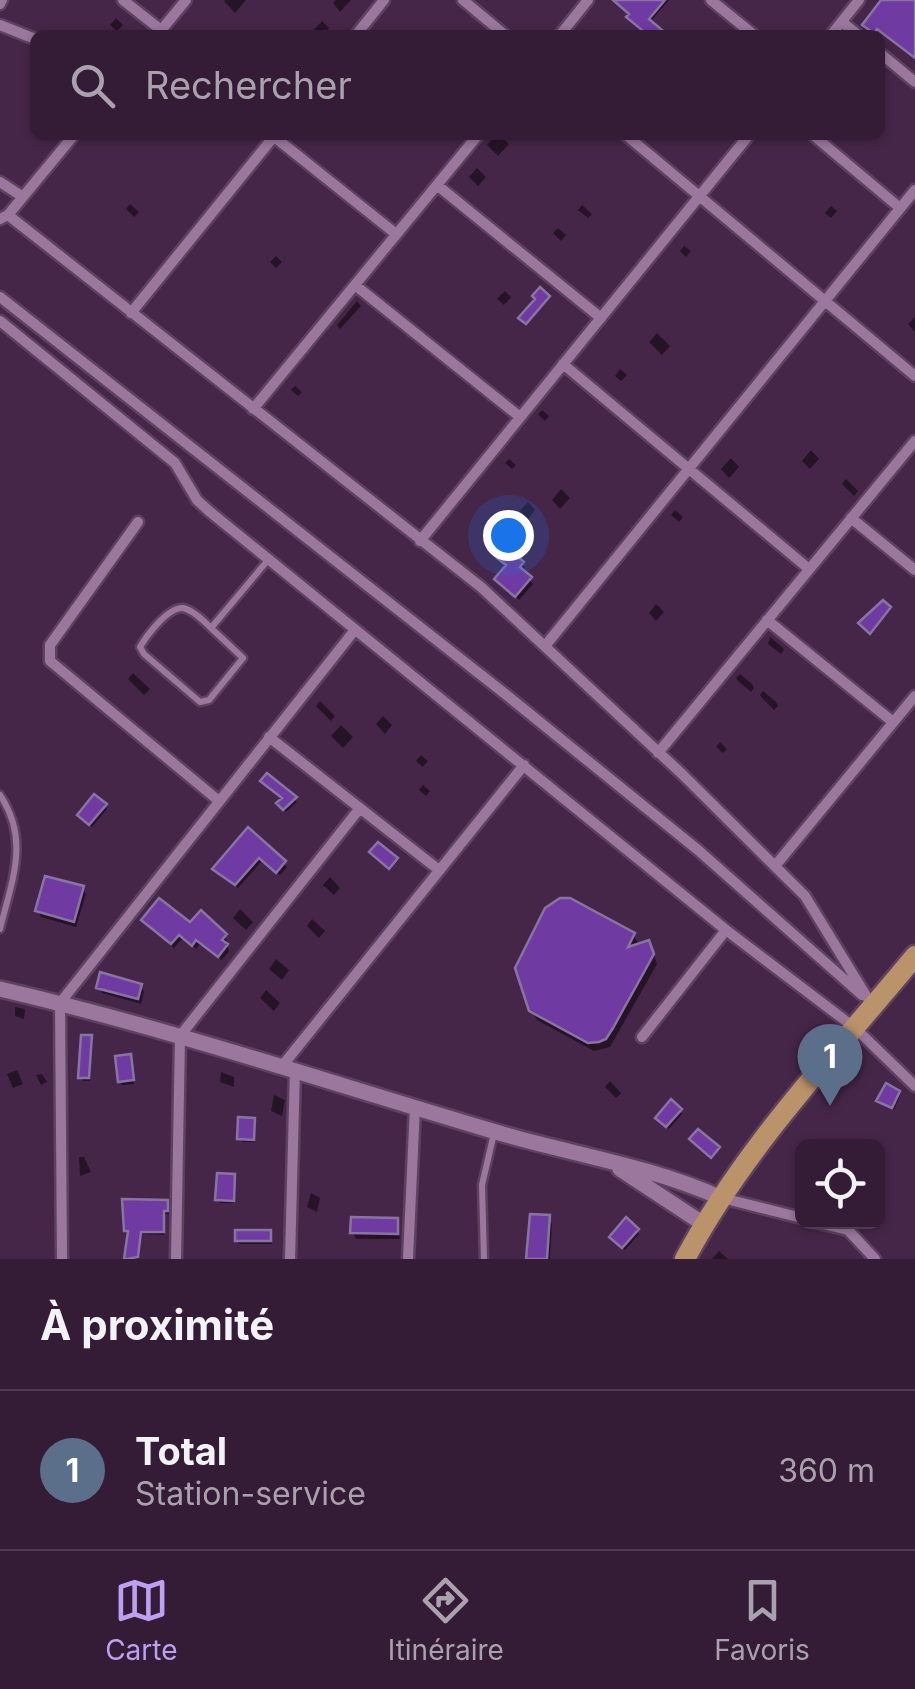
<!DOCTYPE html>
<html lang="fr">
<head>
<meta charset="utf-8">
<style>
  :root { --surface:#341c36; --page:#3c253e; --text:#f1f3f6; --muted:#a9a1ad; --line:#4e3a51; --accent:#bca0f2 }
  body { margin:0; font-family:Inter,sans-serif; background:var(--page); color:var(--text) }
  .controls { position:absolute; right:30px; bottom:30px; display:grid; overflow:hidden; border-radius:15px; box-shadow:0 2px 8px #0004 }
  .controls button { width:90px; height:90px; display:grid; place-items:center; padding:0; border:0; border-bottom:2px solid var(--line); background:var(--surface); color:var(--text); font:50px sans-serif }
  .you { position:absolute; left:508px; top:535px; width:35px; height:35px; margin:-25px; border:8px solid #fff; border-radius:50%; background:#1a73e8; box-shadow:0 0 0 15px #1a73e833 }
  .badge { display:grid; place-items:center; width:65px; height:65px; border-radius:50%; background:var(--accent); color:#fff; font-size:32px; font-weight:700 }
  .pin { position:absolute; translate:-50% -82px; filter:drop-shadow(0 2px 5px #0008) }
  .pin::after { content:''; position:absolute; top:52px; width:35px; height:30px; background:inherit; clip-path:polygon(0 0,100% 0,50% 100%) }
  .list { margin:0; padding:0; list-style:none }
  h2 { display:flex; justify-content:space-between; align-items:center; height:130px; margin:0; padding:0 40px; font-size:42px }
  h2 small { font-size:32px; font-weight:400; color:var(--muted) }
  .list li { display:grid; grid-template-columns:65px 1fr auto; gap:30px; align-items:center; box-sizing:border-box; height:160px; padding:0 40px; border-top:2px solid var(--line) }
  .list b { display:block; font-size:38px; white-space:nowrap }
  .list p { margin:0; font-size:32px; white-space:nowrap; color:var(--muted) }
  .list em { font-size:32px; font-style:normal; color:var(--muted) }
  .icon { flex:none; width:55px; height:55px; fill:none; stroke:currentColor; stroke-width:2; stroke-linecap:round; stroke-linejoin:round }
  .map { position:relative; flex:none; width:915px; height:1259px; overflow:hidden }
  .search { position:absolute; background:var(--surface); box-shadow:0 2px 8px #0004; left:30px; right:30px; top:30px; height:110px; display:flex; align-items:center; gap:25px; box-sizing:border-box; padding:0 35px; border-radius:15px; color:var(--muted); font-size:38px }
  .sheet { height:290px; background:var(--surface) }
  nav { display:flex; justify-content:space-around; align-items:center; box-sizing:border-box; height:140px; border-top:2px solid var(--line); background:var(--surface); font-size:28px; color:var(--muted) }
  nav a { display:grid; justify-items:center; gap:5px }
  nav .on { color:var(--accent) }
  .map>svg:first-child { display:block }
  .shadow { fill:#0007 }
  .building { fill:#6f3aa1; stroke:#8874a2; stroke-width:2.5 }
  .lines { fill:none; stroke-linecap:round; stroke-linejoin:round }
  .service-casing { stroke:#5d4260; stroke-width:11 }
  .minor-casing { stroke:#5d4260; stroke-width:15 }
  .tertiary-casing { stroke:#5d4260; stroke-width:20 }
  .primary-casing { stroke:#5d4260; stroke-width:25 }
  .service { stroke:#9b779e; stroke-width:6 }
  .minor { stroke:#9b779e; stroke-width:10 }
  .tertiary { stroke:#9b779e; stroke-width:15 }
  .primary { stroke:#bb936a; stroke-width:20 }
</style>
</head>
<body>
<div class="map">
<svg width="915" height="1259" viewBox="0 0 915 1259">
  <rect width="100%" height="100%" fill="#462648"/>
  <path class="shadow" d="M246,0L235,13L224,1L225,0Z
    M336,0H351L340,12L333,3Z
    M615,0H669L650,22L665,35H648Z
    M116,18L123,25L117,31L110,25Z
    M322,21L329,28L323,35H309Z
    M496,135H500L509,144L498,156L487,145Z
    M477,168L486,177L478,186L469,177Z
    M130,204L139,212L134,217L126,209Z
    M582,205L592,214L588,218L578,210Z
    M831,206L837,211L831,218L825,213Z
    M558,228L566,235L561,241L553,233Z
    M684,246L691,251L686,257L680,251Z
    M276,256L282,262L276,268L270,262Z
    M505,291L511,297L504,305L497,299Z
    M357,301L361,306L340,329L337,325Z
    M915,317V332L908,324Z
    M657,333L670,346L662,355L649,342Z
    M620,369L627,375L621,381L615,376Z
    M295,386L302,392L298,396L291,390Z
    M542,410L549,416L545,421L538,414Z
    M811,450L819,459L810,469L802,461Z
    M731,458L739,467L729,478L721,469Z
    M509,459L516,465L512,469L505,463Z
    M846,479L858,491L854,496L842,484Z
    M561,489L570,498L560,509L552,500Z
    M528,502L535,510L528,519L520,511Z
    M675,510L683,517L679,522L671,515Z
    M500,558L522,563L525,569L522,572L533,584L519,600L497,579L507,567Z
    M656,604L664,612L656,621L649,613Z
    M889,609L872,634L862,626Z
    M770,637L782,647L784,650L781,654L768,644Z
    M133,673L150,689L144,695L128,679Z
    M740,674L752,684L754,688L751,692L738,681L736,678Z
    M763,691L776,702L778,706L774,710L762,698L760,695Z
    M320,701L335,716L331,721L316,706Z
    M383,716L392,725L385,734L376,724Z
    M341,725L353,737L343,748L331,736Z
    M720,742L727,749L723,753L716,747Z
    M421,755L428,761L423,767L416,761Z
    M267,776L297,802L286,812L280,803L284,799Z
    M423,785L430,791L426,796L419,790Z
    M105,806L107,809L92,827L82,818Z
    M272,852L287,867L280,875L262,861L238,888L215,869Z
    M330,877L340,888L334,895L323,885Z
    M82,888L86,894L76,927L41,917L38,911Z
    M240,909L253,922L246,930L233,918Z
    M312,919L325,931L319,938L307,926Z
    M144,920L190,926L225,935L229,951L222,960L200,944L196,949L183,938L174,948Z
    M633,934L640,946L653,952L657,964L610,1047L594,1051L537,1020L532,1010Z
    M276,959L289,970L282,980L269,969Z
    M141,986L144,992L141,1004L102,993L99,987Z
    M266,990L280,1003L274,1011L260,998Z
    M15,1007L25,1009L24,1019L15,1016Z
    M91,1038L90,1081H83L81,1077Z
    M130,1057L134,1084L122,1085L120,1082Z
    M17,1070L23,1084L13,1088L7,1074Z
    M221,1072L234,1077V1087L220,1082Z
    M42,1074L47,1082L41,1085L36,1075Z
    M610,1081L621,1093L616,1098L605,1087Z
    M898,1093L900,1096L894,1110L879,1101Z
    M274,1095L285,1100L282,1116L271,1111Z
    M680,1110L682,1114L669,1129L660,1121Z
    M254,1120L255,1142H242L240,1138Z
    M79,1157H84L91,1172L80,1176Z
    M234,1176V1203H220L218,1199Z
    M311,1193L320,1198L317,1212L307,1207Z
    M167,1202L169,1214H165L164,1235L142,1234L139,1259H127L126,1231Z
    M548,1218L552,1224L550,1259H529Z
    M396,1220L400,1239H356L353,1233Z
    M637,1230L639,1234L625,1250L614,1240Z
    M270,1232L272,1244H239L237,1241Z
    M719,1251L728,1259H712Z"/>
  <path class="building" d="M613,0H665L649,19L668,35H648L626,17L629,14Z
    M881,0H915V58L877,29L874,33L862,25Z
    M540,287L550,296L526,324L518,318L535,299L532,296Z
    M506,546L524,562L520,567L532,577L515,597L494,579L506,565L497,558Z
    M883,600L891,607L870,634L858,623Z
    M267,773L297,797L283,810L276,803L282,798L260,781Z
    M94,794L107,804L89,825L77,815Z
    M248,827L286,861L276,873L259,858L235,885L212,869Z
    M378,842L398,858L389,869L369,852Z
    M45,876L84,886L74,922L35,911Z
    M159,898L190,922L201,910L227,934L222,940L228,944L218,957L196,940L192,946L179,935L171,944L141,920Z
    M560,898H570L635,933L628,947L649,940L654,954L613,1028L606,1039L599,1042L588,1043L529,1011L515,968L545,908Z
    M100,972L142,984L138,999L96,988Z
    M81,1035H92L89,1078H78Z
    M131,1054L134,1080L118,1082L115,1056Z
    M886,1083L900,1091L892,1108L876,1101Z
    M671,1099L682,1109L666,1127L655,1118Z
    M238,1117L255,1118L254,1140L237,1139Z
    M698,1129L720,1147L711,1158L689,1139Z
    M217,1173L235,1174L234,1201L215,1200Z
    M122,1199L168,1200V1211H164V1232H141L138,1257L127,1259H124L128,1231H124Z
    M530,1214L550,1215L547,1259H526Z
    M351,1217L398,1218V1234L350,1233Z
    M626,1217L639,1229L622,1248L609,1237Z
    M235,1230H271V1241H235Z"/>
  <g class="lines">
    <g class="service-casing">
      <path id="service" d="M211,628C204,621 193,610 183,608C168,607 147,635 140,647L144,654L200,702L209,700L243,658L211,628L268,560
        M0,795C30,840 12,880 0,929
        M484,1259L482,1185L494,1133"/>
    </g>
    <g class="minor-casing">
      <path id="minor" d="M123,0L161,30
        M463,0L505,35
        M711,0L754,35
        M0,4L2,0
        M842,22L858,35
        M0,25L35,39
        M158,34L186,0
        M356,35L384,0
        M560,35L588,0
        M831,35L859,0
        M880,53L915,82
        M272,135L396,234
        M626,135L915,376
        M813,135L900,208
        M0,182L23,197
        M437,185L601,318
        M8,215L481,587L682,774L805,896L870,1002
        M0,219L8,215L74,135
        M355,285L520,417
        M0,297L504,693L698,850L862,995
        M131,313L275,135
        M0,321L175,463L197,500L209,511L726,930L855,1028L915,1086
        M563,364L809,569
        M253,409L478,135
        M851,518L915,570
        M138,522L50,645V661L219,801
        M420,541L749,135
        M767,620L893,722
        M545,646L915,190
        M269,737L439,870
        M658,753L915,441
        M775,866L915,696
        M642,1037L726,930
        M283,1065L524,765
        M722,1198L802,1218
        M815,1222L848,1230L875,1259
        M62,1259L60,1003L354,631
        M176,1259L180,1036L360,808
        M290,1259L295,1069
        M408,1259L415,1106"/>
    </g>
    <g class="tertiary-casing">
      <path id="tertiary" d="M0,989C168,1028 330,1083 496,1132C570,1154 651,1166 721,1198
        M620,1169L705,1225"/>
    </g>
    <g class="primary-casing">
      <path id="primary" d="M685,1259C744,1148 835,1053 915,956"/>
    </g>
    <use href="#service" class="service"/>
    <use href="#minor" class="minor"/>
    <use href="#tertiary" class="tertiary"/>
    <use href="#primary" class="primary"/>
  </g>
</svg>
<div class="controls">
<button><svg class="icon" aria-label="locate" viewBox="0 0 24 24"><circle cx="12" cy="12" r="6"/><path d="M12 2v4M12 18v4M2 12h4M18 12h4"/></svg></button>
</div>
<div class="you"></div>
<div class="pin badge" style="left:830px;top:1106px;background:#5c6f8a">1</div>
<div class="search"><svg class="icon" aria-label="search" viewBox="0 0 24 24"><circle cx="10" cy="10" r="6"/><path d="M15 15l6 6"/></svg>Rechercher</div>
</div>
<section class="sheet">
<h2>À proximité<small></small></h2>
<ul class="list">
<li><span class="badge" style="background:#5c6f8a">1</span><div><b>Total</b><p>Station-service</p></div><em>360 m</em></li>
</ul>
</section>
<nav>
<a class="on"><svg class="icon" aria-label="map" viewBox="0 0 24 24"><path d="M3 6l6-2 6 2 6-2v14l-6 2-6-2-6 2zM9 4v14M15 6v14"/></svg>Carte</a>
<a><svg class="icon" aria-label="directions" viewBox="0 0 24 24"><path d="M12 3l9 9-9 9-9-9zM9 14v-3h6M13 9l2 2-2 2"/></svg>Itinéraire</a>
<a><svg class="icon" aria-label="saved" viewBox="0 0 24 24"><path d="M7 4h10v16l-5-4-5 4z"/></svg>Favoris</a>
</nav>
</body>
</html>
